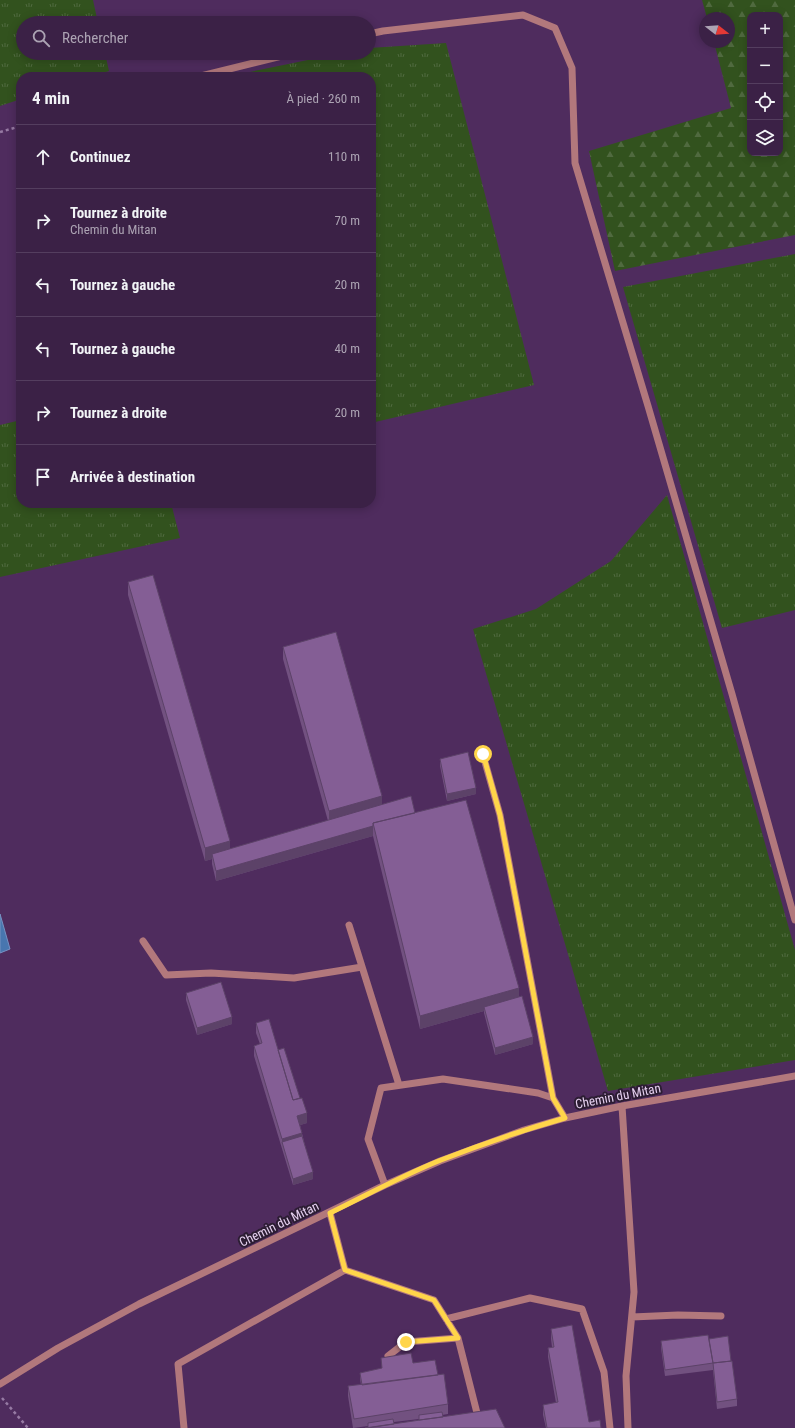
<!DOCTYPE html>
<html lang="fr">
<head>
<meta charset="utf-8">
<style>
  :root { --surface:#3b2146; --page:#462e51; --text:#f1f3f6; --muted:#aca3b3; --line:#543e5f }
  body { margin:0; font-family:"Roboto Condensed",sans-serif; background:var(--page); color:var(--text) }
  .controls { position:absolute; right:12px; top:12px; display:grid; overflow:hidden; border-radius:8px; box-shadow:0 2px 10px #0003 }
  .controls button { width:36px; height:36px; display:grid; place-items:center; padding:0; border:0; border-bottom:1px solid var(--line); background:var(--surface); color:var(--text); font:20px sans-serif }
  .compass { position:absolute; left:699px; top:12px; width:36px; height:36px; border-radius:50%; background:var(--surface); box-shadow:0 2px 10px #0003; rotate:107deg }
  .stop { position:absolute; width:12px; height:12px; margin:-9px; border:3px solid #ffd54a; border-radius:50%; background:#fff }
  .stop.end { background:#ffd54a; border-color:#fff; box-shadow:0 1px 4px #0008 }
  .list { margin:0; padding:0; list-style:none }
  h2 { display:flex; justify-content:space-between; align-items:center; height:52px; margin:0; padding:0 16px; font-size:17px }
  h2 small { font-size:13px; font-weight:400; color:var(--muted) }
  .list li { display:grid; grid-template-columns:26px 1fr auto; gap:12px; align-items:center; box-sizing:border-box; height:64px; padding:0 16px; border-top:1px solid var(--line) }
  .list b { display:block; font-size:15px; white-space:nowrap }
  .list p { margin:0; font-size:13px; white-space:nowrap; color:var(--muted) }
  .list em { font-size:13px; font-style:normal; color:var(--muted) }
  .icon { flex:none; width:22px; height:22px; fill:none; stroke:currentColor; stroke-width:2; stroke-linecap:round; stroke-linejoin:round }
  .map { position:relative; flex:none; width:795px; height:1428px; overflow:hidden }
  .search { position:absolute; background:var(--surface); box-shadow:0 2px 10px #0003; left:16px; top:16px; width:360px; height:44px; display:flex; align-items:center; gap:10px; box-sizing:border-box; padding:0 14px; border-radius:22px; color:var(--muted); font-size:15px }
  .panel { position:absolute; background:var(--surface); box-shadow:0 2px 10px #0003; left:16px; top:72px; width:360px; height:436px; border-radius:16px }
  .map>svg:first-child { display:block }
  .grass { fill:url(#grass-tufts) }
  .forest { fill:url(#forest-firs); fill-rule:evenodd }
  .water { fill:#4876af; stroke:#7791c2 }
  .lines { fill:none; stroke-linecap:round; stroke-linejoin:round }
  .path { stroke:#967aa3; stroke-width:2.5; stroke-dasharray:3 3; stroke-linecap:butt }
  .minor { stroke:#b2787c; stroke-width:7 }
  .wall { fill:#725180; fill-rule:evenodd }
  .shaded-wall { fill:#5c4268 }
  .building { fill:#845e95; stroke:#5c4268 }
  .route { stroke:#ffd54a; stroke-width:5 }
  .labels { text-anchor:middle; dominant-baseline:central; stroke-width:4; stroke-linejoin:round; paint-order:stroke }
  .street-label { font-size:13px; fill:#e5d0ef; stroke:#2c1d33 }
</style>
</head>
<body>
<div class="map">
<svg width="795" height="1428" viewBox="0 0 795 1428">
  <defs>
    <pattern id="grass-tufts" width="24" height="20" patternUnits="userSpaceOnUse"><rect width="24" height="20" fill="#32521e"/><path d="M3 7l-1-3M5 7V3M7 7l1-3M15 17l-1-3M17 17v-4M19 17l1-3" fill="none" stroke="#506a3f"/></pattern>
    <pattern id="forest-firs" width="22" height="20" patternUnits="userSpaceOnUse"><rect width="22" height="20" fill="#32521e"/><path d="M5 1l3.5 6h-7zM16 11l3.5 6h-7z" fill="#506a3f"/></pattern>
  </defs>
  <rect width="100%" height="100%" fill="#4f2c5e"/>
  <path class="grass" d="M0,0H93L98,23H23V53H105L109,71L91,77H21V99L0,106Z
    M446,43L534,385L371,423V77L230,76L342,53H369V48Z
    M795,254V610L722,628L623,287Z
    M21,420V503H119L120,507L171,503L180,538L0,577V425Z
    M667,495L795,950V1060L608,1091L473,629L536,609L611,561Z"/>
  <path class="forest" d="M702,0H795V235L615,271L589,151L731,108L714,42H729V18H707ZM750,15H780V153H750Z"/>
  <path class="water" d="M0,914L10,949L0,953Z"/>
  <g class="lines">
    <path class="path" d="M0,132L21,126
      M2,1398L28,1428"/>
    <path class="minor" d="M369,34L383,31L523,15L555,28L572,68L575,163L648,406L732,694L795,920
      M197,77L294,53
      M483,755L500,815L553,1098
      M349,925L399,1085
      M143,941L166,975L211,973L294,978L362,967
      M622,1106L634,1292L626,1376L628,1428
      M385,1185L368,1139L381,1088L443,1079L538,1093L553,1098L565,1118
      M330,1213L345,1270L434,1300L458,1338L478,1417
      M632,1317L678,1315L721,1316
      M446,1319L530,1298L582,1309L604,1372L610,1428
      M388,1356L406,1342L458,1338
      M0,1384L58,1348L139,1304L385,1185L440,1161L524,1130L565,1118L622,1106L795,1076
      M184,1428L178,1364L345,1270"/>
  </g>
  <path class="wall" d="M128,582L230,849L328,821L283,659V647L382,805L415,813L519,997L533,1044L495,1055L484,1013V1011L420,1029L373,836L216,881L212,864V859L205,861L128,595Z
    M440,759L476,794L447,801L440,766Z
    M186,993L232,1024L197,1035L186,1000Z
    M256,1023L278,1050L307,1123L300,1125L313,1179L293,1185L254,1056V1046L260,1044L256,1033Z
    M551,1329L589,1422L601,1428H546L543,1415V1405L556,1403L548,1357V1348L552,1347L551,1339Z
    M709,1339L737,1399V1406L717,1409L713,1370L665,1376L661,1348V1341Z
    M413,1363L438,1375L448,1404V1414L442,1415L443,1417L368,1428V1426L353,1428L348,1396V1386L361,1385L360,1379V1373ZM419,1419V1420L394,1424V1422Z"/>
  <path class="shaded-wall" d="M476,788V794L447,801V794Z
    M382,796V809L329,824V811Z
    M373,826V836L216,881V871Z
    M230,841V854H212V859L205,861V848Z
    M519,988V1000L484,1007V1011L420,1029V1016Z
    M232,1017V1024L197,1035V1028Z
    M533,1037V1044L495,1055V1048Z
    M307,1113V1123L297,1126V1116Z
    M302,1133V1142H282V1139Z
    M313,1172V1179L293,1185V1179Z"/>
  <path class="building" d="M153,575L230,841L205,848L128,582Z
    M336,632L382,796L329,811L283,647Z
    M468,752L476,788L447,794L440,759Z
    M411,796L415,813L373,823V826L216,871L212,854Z
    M466,800L519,988L420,1016L373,823Z
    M221,982L232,1017L197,1028L186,993Z
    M522,996L533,1037L495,1048L484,1007Z
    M269,1019L293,1100L302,1098L307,1113L297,1116L302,1133L282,1139L254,1046L262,1043L256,1023Z
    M284,1048L300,1098L293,1100L278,1050Z
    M302,1136L313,1172L293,1179L282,1142Z
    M572,1325L589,1422L600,1420L601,1428H547L543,1405L558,1402L548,1348L554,1347L551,1329Z
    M708,1335L713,1363L665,1370L661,1341Z
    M728,1336L731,1361L713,1363L709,1339Z
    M411,1353L413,1363L435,1360L438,1375L362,1385L360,1373L382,1368L381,1358Z
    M732,1361L737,1399L717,1402L713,1363Z
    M444,1374L448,1404L354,1419L348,1386Z
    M496,1409L505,1428H365Z
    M442,1412L443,1417L419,1420V1415Z
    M393,1419L394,1424L368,1428V1423Z"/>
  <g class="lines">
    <path class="route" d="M406,1342L458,1338L434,1300L345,1270L330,1213C367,1195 403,1175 441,1160C482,1144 523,1130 565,1118L553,1098L500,815L483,754"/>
  </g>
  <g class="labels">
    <g class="street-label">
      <text transform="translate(618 1096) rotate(-11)">Chemin du Mitan</text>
      <text transform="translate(279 1224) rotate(-26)">Chemin du Mitan</text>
    </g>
  </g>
</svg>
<div class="controls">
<button>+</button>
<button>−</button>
<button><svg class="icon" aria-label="locate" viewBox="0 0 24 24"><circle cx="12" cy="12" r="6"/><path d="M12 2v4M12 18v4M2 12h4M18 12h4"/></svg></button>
<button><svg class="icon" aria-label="layers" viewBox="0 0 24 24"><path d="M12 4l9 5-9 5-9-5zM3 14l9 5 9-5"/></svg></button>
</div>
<svg class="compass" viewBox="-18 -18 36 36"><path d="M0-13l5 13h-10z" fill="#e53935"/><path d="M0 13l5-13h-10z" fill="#aca3b3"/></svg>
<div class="stop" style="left:483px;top:754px"></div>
<div class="stop end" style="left:406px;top:1342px"></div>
<div class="search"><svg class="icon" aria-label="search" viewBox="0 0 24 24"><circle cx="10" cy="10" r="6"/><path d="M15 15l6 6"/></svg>Rechercher</div>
<section class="panel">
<h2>4 min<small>À pied · 260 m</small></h2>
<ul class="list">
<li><svg class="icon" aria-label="ahead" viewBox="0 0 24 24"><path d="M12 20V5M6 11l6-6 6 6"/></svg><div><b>Continuez</b></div><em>110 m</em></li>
<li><svg class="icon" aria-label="right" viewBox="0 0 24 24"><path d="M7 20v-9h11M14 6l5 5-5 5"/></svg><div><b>Tournez à droite</b><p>Chemin du Mitan</p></div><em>70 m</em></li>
<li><svg class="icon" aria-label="left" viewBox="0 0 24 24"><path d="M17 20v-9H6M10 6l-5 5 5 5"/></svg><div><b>Tournez à gauche</b></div><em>20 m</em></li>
<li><svg class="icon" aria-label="left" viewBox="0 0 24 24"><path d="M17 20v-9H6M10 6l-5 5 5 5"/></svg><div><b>Tournez à gauche</b></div><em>40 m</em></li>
<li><svg class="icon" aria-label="right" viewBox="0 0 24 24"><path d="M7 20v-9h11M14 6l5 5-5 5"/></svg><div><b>Tournez à droite</b></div><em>20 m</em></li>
<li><svg class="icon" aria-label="arrive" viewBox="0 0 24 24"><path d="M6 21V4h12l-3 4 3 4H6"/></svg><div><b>Arrivée à destination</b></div></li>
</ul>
</section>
</div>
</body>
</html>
